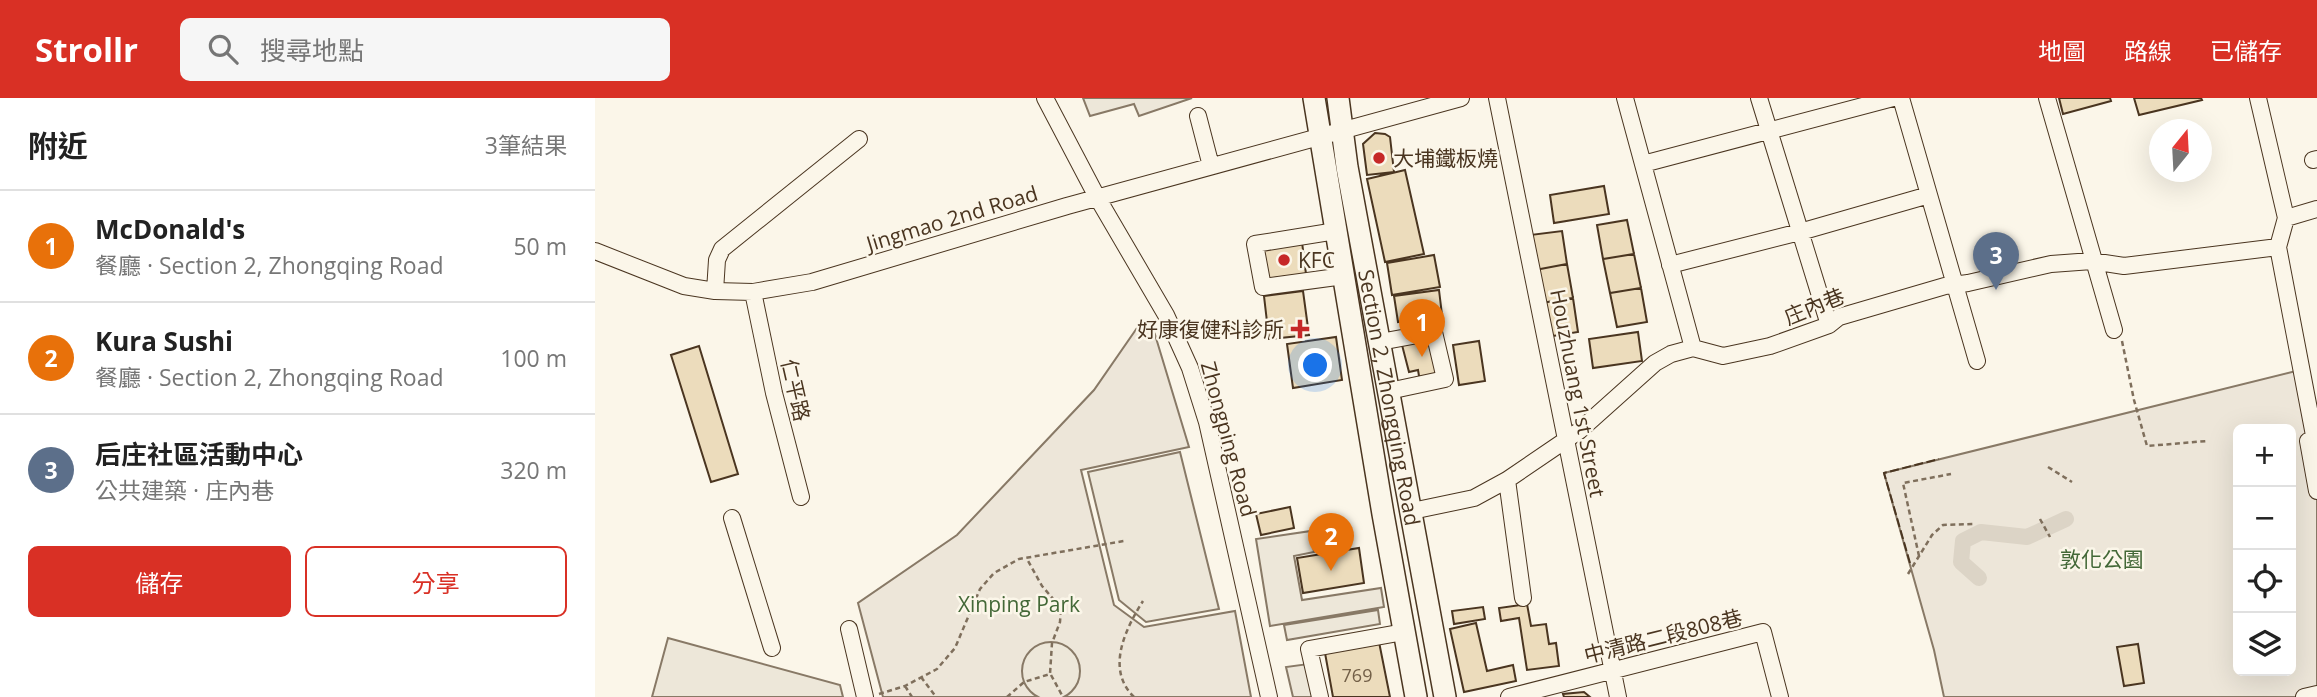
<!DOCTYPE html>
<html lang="zh-TW">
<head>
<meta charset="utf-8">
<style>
  :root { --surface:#fff; --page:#f6f6f6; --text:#222; --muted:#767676; --line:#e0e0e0; --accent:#d93025 }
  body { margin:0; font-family:"Open Sans","Noto Sans TC",sans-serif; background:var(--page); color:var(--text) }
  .controls { position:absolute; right:21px; bottom:21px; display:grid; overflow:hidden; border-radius:10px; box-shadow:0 7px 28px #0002 }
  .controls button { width:63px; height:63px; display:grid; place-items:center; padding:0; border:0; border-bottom:2px solid var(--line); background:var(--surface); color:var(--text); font:35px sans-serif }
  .compass { position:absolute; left:1554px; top:21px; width:63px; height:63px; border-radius:50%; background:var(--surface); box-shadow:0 7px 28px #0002; rotate:18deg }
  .you { position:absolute; left:721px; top:268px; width:24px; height:24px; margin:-18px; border:5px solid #fff; border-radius:50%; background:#1a73e8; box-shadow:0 0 0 10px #1a73e833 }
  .badge { display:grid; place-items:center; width:46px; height:46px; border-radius:50%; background:var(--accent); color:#fff; font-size:23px; font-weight:700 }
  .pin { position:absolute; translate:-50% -58px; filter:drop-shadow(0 2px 4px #0008) }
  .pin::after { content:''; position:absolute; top:37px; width:24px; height:21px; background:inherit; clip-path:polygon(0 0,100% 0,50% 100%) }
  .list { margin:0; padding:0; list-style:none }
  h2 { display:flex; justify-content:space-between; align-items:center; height:91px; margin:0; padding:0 28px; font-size:30px }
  h2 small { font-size:23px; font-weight:400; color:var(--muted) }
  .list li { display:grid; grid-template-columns:46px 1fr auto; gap:21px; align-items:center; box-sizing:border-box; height:112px; padding:0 28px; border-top:2px solid var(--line) }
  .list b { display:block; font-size:26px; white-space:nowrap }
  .list p { margin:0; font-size:23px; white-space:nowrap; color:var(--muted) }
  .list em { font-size:23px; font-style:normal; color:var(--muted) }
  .actions { display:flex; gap:14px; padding:21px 28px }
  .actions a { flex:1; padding:16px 0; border:2px solid var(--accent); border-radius:10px; text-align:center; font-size:24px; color:var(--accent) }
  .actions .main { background:var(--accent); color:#fff }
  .icon { flex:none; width:38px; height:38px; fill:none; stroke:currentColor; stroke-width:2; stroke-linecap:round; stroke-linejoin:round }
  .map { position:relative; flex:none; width:1722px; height:599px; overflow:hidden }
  header { display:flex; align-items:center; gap:42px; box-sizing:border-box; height:98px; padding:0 35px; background:var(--accent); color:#fff }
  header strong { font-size:33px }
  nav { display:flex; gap:38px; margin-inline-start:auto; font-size:24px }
  .search { width:490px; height:63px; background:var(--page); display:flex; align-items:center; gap:18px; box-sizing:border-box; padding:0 24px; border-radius:10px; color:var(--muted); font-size:26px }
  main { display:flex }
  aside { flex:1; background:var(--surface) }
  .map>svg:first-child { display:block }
  .green { fill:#ede6d9; stroke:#887966; stroke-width:2; fill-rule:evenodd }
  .parking { fill:#ede7d9; stroke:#887966; stroke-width:2 }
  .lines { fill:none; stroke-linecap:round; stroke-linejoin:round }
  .canal { stroke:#dcd4c6; stroke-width:16 }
  .building { fill:#ecdcbc; stroke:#4a3520; stroke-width:2 }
  .minor-casing { stroke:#4a3520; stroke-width:18 }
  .major-casing { stroke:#4a3520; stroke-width:24 }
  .path { stroke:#7f6f5c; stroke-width:2.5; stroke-dasharray:5 3.5; stroke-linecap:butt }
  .minor { stroke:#fbf6e9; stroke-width:16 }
  .major { stroke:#fbf6e9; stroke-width:21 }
  .fence { stroke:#4a3520; stroke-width:2; stroke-dasharray:9 3.5; stroke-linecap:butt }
  .poi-dot { fill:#c62828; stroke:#fbf6e9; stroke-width:2.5 }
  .labels { text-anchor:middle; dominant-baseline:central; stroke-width:5; stroke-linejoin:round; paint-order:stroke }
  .number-label { font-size:18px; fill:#725f47 }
  .poi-label { font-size:21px; fill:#4a3520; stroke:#fbf6e9; text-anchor:start }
  .street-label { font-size:21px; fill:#4a3520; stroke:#fbf6e9 }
  .park-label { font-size:21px; fill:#436837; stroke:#fbf6e9 }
</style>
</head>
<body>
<header>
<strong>Strollr</strong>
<div class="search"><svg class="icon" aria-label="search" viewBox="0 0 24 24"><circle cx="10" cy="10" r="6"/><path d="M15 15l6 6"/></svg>搜尋地點</div>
<nav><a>地圖</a><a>路線</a><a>已儲存</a></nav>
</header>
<main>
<aside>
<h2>附近<small>3筆結果</small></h2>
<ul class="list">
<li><span class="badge" style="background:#e8710a">1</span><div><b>McDonald's</b><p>餐廳 · Section 2, Zhongqing Road</p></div><em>50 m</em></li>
<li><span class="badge" style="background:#e8710a">2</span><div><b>Kura Sushi</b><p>餐廳 · Section 2, Zhongqing Road</p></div><em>100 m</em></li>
<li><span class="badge" style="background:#5c6f8a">3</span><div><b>后庄社區活動中心</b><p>公共建築 · 庄內巷</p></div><em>320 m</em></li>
</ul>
<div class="actions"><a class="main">儲存</a><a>分享</a></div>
</aside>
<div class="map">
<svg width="1722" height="599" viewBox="0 0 1722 599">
  <rect width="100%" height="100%" fill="#fbf6e9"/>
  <path class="green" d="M542,230H558L594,349L486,372L519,507L549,529L640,513L656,599H288L263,505L362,437L499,292Z
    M1705,272L1722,365V599H1349L1339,552L1289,375ZM1643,331H1696V573H1643Z"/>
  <path class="parking" d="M488,0H597L544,18L539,6L495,18Z
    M585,354L624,511L551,524L524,502L493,374Z
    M716,433L719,454L699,458L707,502L786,490L789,509L675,528L661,441Z
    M783,512L785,526L692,542L689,527Z
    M73,540L245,587L248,599H57Z
    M427 573a29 29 0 1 1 58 0a29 29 0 1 1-58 0Z
    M713,566L718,599H698L691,569Z"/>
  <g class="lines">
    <path class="canal" d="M1384,480L1366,464L1368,443L1386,434L1432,439L1471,421"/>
  </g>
  <path class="building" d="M1464,0H1515L1516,3L1468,16Z
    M1539,0H1606L1607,2L1544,17Z
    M780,35L790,36L795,39L799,74L772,77L768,46Z
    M810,72L829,156L790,164L772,81Z
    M1009,88L1014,116L959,125L955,97Z
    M1032,122L1039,156L1008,161L1002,127Z
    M967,133L972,166L940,172L935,137Z
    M707,144L711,176L672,181L667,149Z
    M1039,156L1046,190L1015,195L1008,161Z
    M839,157L845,189L797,197L792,165Z
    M972,166L978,200L946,205L940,172Z
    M1046,190L1052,224L1022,229L1015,195Z
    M844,192L847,217L803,224L799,198Z
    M708,193L714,237L674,241L669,198Z
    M978,200L983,234L951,239L946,205Z
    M1043,234L1047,263L998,270L994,241Z
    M837,237L847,279L825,284L823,272L814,274L807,247Z
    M741,239L747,282L698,290L692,246Z
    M884,243L890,283L864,287L858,247Z
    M104,248L143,376L116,384L76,257Z
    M695,409L699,430L666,437L661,416Z
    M764,450L769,485L708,495L702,460Z
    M932,506L936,528L951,526L954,546L961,545L964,568L932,572L924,520L906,523L904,510Z
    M888,509L890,521L859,526L857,513Z
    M881,525L892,573L918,567L921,583L869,594L855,531Z
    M784,544L795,599H738L730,555Z
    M1543,546L1549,585L1529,588L1522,549Z
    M989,594L995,599H969L968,596Z"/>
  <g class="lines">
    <g class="minor-casing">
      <path id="minor" d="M450,0L502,99L571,217L595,270L612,324L674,599
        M902,0L1023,599
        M1030,0L1098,250
        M1164,0L1234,227
        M1306,0L1382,263
        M1452,0L1519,232
        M1663,0L1691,120L1683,149L1722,353
        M603,18L616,68
        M1718,62L1722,61
        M1048,66L1298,0
        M1691,120L1722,111
        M741,133L660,146L668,189L749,178
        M0,153L89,188L120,193L158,194L217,184L472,108L866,0
        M1075,167L1205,134L1334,97
        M120,193L122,162L127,151L264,41
        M158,194L179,295L206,399
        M785,244L839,234L850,281L794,293
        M1713,343L1722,393
        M912,382L928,500
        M817,413L879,400L912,382L984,333L1060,265L1076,256L1098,250L1128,258L1175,248L1234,227L1244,219L1350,188L1373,185L1456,166L1497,163L1529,168L1683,149
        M137,420L177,550
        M254,531L270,599
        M725,599L714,551L809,534
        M914,599L1168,534L1185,599
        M1709,599L1722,596"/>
    </g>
    <g class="major-casing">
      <g id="major">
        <path d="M719,0L788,416L821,599"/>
        <path id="s1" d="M743,0L752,69L850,599"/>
      </g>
    </g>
    <path class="path" d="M1527,243L1539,302L1552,348L1612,343
      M1453,369L1477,384
      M1445,421L1455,439
      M1324,458L1308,385L1356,376
      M1313,476L1337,437L1348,427L1378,426
      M456,577L468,599
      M326,579L341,599
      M310,588L317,599
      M284,596L310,588L342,571L360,550L385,491L399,475L424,461L529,443
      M412,599L429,584L455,576L457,545L465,524L466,510L447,488L432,461
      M539,599C510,571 531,530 548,503"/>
    <use href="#minor" class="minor"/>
    <use href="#major" class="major"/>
    <path class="fence" d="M1315,465L1289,375L1344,361"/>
  </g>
  <g class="poi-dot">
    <circle cx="784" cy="60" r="7"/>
    <circle cx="689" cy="162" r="7"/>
    <path d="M701.5 220.5h7v7h7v7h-7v7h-7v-7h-7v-7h7z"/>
  </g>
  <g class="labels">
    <g class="number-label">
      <text x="762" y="577">769</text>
    </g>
    <g class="poi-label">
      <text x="798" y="60">大埔鐵板燒</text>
      <text x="703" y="162">KFC</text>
      <text x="689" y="231" text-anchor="end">好康復健科診所</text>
    </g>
    <g class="street-label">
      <text transform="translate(357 120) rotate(-17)">Jingmao 2nd Road</text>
      <text transform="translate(1219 208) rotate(-22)">庄內巷</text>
      <text transform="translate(201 292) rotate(77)">仁平路</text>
      <text transform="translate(983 295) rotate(79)">Houzhuang 1st Street</text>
      <text stroke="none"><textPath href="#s1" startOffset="304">Section 2, Zhongqing Road</textPath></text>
      <text transform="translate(634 341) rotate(75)">Zhongping Road</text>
      <text transform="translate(1068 538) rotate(-14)">中清路二段808巷</text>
    </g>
    <g class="park-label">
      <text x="1507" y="461">敦化公園</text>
      <text x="424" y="506">Xinping Park</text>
    </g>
  </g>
</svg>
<div class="controls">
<button>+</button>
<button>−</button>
<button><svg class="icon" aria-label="locate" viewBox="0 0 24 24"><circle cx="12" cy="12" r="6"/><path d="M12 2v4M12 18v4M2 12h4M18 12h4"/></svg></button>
<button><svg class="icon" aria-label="layers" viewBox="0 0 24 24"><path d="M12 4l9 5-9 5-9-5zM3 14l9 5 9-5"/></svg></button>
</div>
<svg class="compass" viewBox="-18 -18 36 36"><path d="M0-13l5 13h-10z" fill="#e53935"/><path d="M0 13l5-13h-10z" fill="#767676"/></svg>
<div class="you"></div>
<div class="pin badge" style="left:827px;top:259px;background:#e8710a">1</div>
<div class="pin badge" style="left:736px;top:473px;background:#e8710a">2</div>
<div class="pin badge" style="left:1401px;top:192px;background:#5c6f8a">3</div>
</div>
</main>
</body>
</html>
